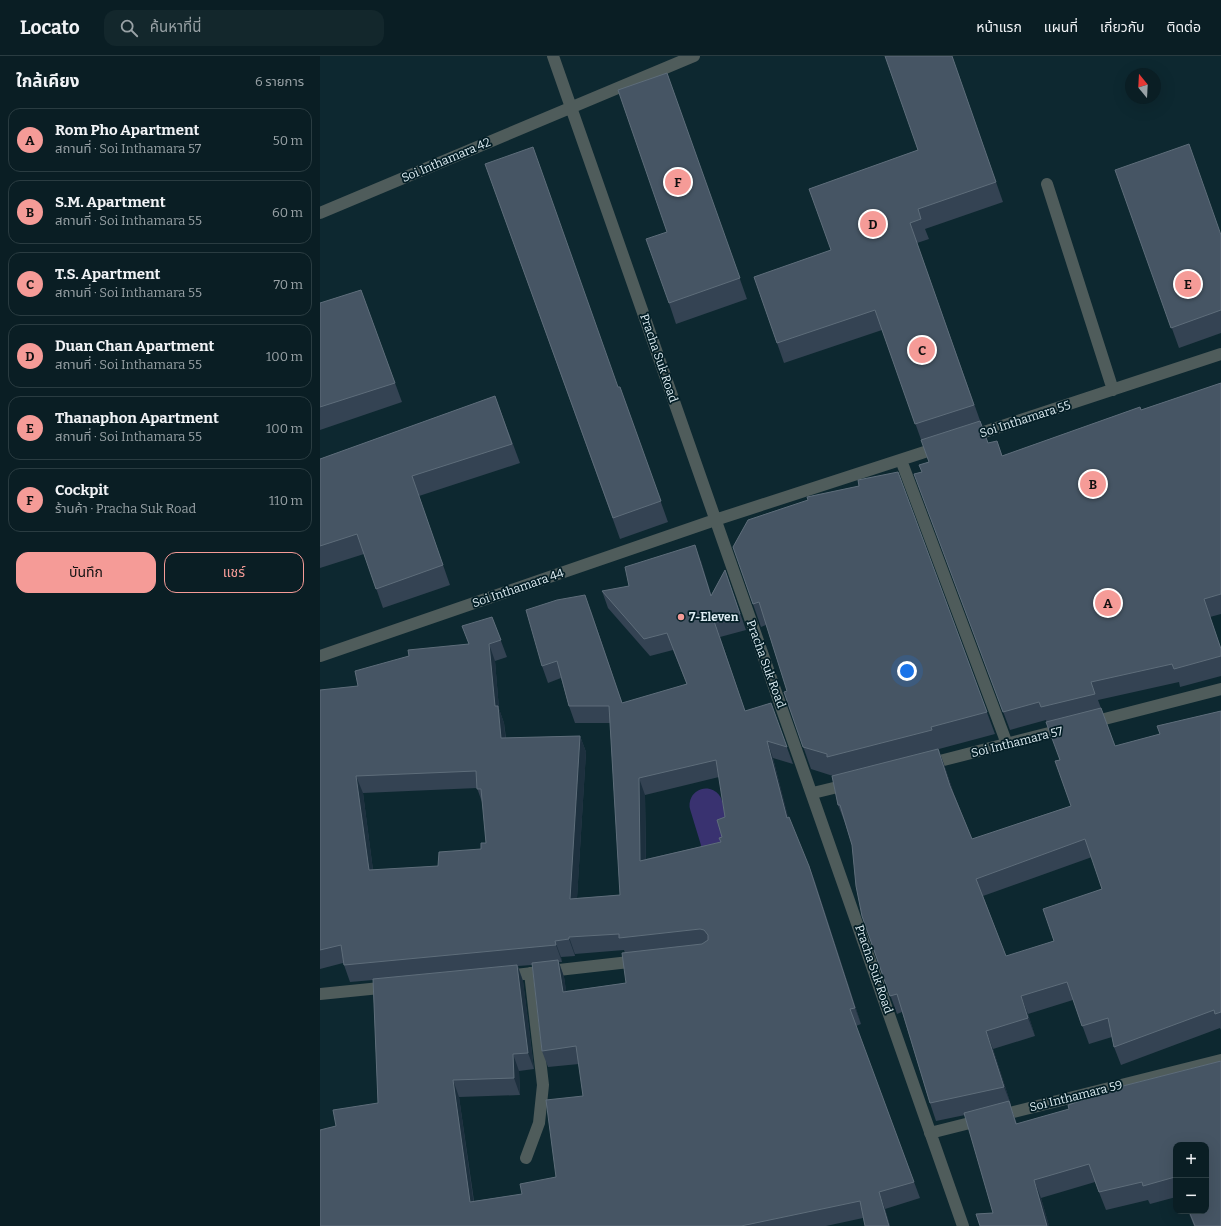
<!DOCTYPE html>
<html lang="th">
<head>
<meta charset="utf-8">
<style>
  :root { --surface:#0a1e24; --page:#13272c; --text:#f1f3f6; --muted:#99a2a6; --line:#2a3c41; --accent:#f59b97 }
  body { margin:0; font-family:Bitter,"Noto Sans Thai",serif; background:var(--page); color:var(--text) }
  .controls { position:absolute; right:12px; bottom:12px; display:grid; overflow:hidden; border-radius:8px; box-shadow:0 4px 16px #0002 }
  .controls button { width:36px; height:36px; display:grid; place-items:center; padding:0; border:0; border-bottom:1px solid var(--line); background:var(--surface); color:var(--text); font:20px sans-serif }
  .compass { position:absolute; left:805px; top:12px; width:36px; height:36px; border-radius:50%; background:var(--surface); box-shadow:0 4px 16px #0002; rotate:342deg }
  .you { position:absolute; left:587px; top:615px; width:14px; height:14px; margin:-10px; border:3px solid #fff; border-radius:50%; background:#1a73e8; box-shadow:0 0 0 6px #1a73e833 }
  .badge { display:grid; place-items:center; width:26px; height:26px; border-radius:50%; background:var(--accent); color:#111; font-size:13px; font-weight:700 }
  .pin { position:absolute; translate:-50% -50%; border:2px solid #fff; box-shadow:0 1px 4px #0006 }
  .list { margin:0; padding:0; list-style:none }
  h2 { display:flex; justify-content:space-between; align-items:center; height:52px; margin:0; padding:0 16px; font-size:17px }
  h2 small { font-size:13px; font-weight:400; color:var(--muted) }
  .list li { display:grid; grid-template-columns:26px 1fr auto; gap:12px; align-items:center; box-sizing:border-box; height:64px; margin:0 8px 8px; padding:0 8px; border:1px solid var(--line); border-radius:12px }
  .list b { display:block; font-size:15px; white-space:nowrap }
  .list p { margin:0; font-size:13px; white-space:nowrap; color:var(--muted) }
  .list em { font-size:13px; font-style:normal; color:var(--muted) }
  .actions { display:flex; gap:8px; padding:12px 16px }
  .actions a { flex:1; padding:9px 0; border:1px solid var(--accent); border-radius:12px; text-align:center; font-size:14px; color:var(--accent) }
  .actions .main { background:var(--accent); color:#111 }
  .icon { flex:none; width:22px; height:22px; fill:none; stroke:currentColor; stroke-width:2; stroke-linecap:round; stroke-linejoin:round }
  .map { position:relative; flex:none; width:901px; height:1170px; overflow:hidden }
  header { display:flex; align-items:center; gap:24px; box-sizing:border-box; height:56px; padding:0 20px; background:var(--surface); border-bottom:1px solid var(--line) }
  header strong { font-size:19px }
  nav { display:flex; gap:22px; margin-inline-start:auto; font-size:14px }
  .search { width:280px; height:36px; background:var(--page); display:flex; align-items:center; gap:10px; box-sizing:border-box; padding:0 14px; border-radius:12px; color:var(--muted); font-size:15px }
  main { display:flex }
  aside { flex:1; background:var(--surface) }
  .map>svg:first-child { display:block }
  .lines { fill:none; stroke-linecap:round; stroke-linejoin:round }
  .canal { stroke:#393270; stroke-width:33 }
  .minor { stroke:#4f5c5b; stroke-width:12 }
  .wall { fill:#344353; fill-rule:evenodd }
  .shaded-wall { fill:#1d303e }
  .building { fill:#465564; stroke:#5e6d7a; fill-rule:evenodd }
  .poi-dot { fill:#f59b97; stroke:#031e26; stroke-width:1.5 }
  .labels { text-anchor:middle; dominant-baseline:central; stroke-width:3.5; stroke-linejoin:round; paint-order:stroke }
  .street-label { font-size:12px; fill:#ddecf2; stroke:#031e26 }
  .poi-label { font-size:12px; font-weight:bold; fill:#ddecf2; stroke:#031e26; text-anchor:start }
</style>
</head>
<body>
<header>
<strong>Locato</strong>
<div class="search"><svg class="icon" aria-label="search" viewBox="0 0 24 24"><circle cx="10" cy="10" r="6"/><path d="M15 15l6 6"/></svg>ค้นหาที่นี่</div>
<nav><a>หน้าแรก</a><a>แผนที่</a><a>เกี่ยวกับ</a><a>ติดต่อ</a></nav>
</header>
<main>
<aside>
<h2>ใกล้เคียง<small>6 รายการ</small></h2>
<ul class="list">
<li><span class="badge">A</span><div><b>Rom Pho Apartment</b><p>สถานที่ · Soi Inthamara 57</p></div><em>50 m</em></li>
<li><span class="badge">B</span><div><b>S.M. Apartment</b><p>สถานที่ · Soi Inthamara 55</p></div><em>60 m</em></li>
<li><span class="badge">C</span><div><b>T.S. Apartment</b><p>สถานที่ · Soi Inthamara 55</p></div><em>70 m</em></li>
<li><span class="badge">D</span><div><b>Duan Chan Apartment</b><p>สถานที่ · Soi Inthamara 55</p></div><em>100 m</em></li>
<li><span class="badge">E</span><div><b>Thanaphon Apartment</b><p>สถานที่ · Soi Inthamara 55</p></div><em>100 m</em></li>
<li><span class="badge">F</span><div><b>Cockpit</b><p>ร้านค้า · Pracha Suk Road</p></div><em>110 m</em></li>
</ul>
<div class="actions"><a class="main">บันทึก</a><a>แชร์</a></div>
</aside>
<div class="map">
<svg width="901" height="1170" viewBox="0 0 901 1170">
  <rect width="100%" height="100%" fill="#0d2830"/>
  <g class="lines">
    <path class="canal" d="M386,749L407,818V831"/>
    <path class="minor" d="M233,0L643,1170
      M727,128L793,334
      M0,157L374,0
      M649,381L901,298
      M581,404L687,688
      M0,600L395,464L620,391
      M769,667L901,633
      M608,708L745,673
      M493,737L530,728
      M186,920L318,905
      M0,938L70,931
      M610,1077L901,1004
      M206,1102L219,1067L223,1029L210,917"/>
  </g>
  <path class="wall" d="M565,0H632L683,146L605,173L609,183L597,187L668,387L677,385L682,400L820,351L821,354L901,327V558L890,561L901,592V620L860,631L859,626L778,644L795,690L840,678L837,670L901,655V974L900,972L801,1009L794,991L792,981L769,988L753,944L708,958L715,980L673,993L691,1049H690L697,1068L749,1053L748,1049L803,1030L901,1005V1170H874L868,1155H886V1089H856V1141L830,1148L828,1144L786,1154L775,1126L721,1142L729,1170H660L656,1158L673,1157L645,1059L616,1065L610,1047L582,956L577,958L542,860L536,830L532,789L525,767L518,749L512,720H513L491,713L464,636L467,635L446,569L441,571L413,491L428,464L488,444L487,441L539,430L538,424L578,416L675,678L619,693L620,697L634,738L652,783L751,750L735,705L740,704L726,664L690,674L594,418L602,416L599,409L609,406L562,274L464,307L434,221L511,194L489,133L598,94ZM772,801L782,833L723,853L734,885L686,900L663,840Z
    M347,17L427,243L356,268L349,247L347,176Z
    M165,108L298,331H300L348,466L300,483Z
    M795,114L901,178V277L859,292Z
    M41,234L82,346L0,374V247Z
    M175,340L200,407L99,440L130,529L63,552L44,498L0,512V403Z
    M381,505L391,539L405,514L426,574L400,581L425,655L451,647L473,708L453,702L468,762L489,810L495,826L541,968L536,970L600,1142L565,1153L570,1170H545L543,1162L506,1170H0L16,1070L58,1047L53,924L30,926L24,909L23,907L0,913V634L38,630L149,588L172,561L187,601L175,605L179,653L184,667L186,682L260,680L266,696L257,842L300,839L290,667H255L249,650L241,622L228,627L222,610L271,555L302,647L367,629L353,594L330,600L288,552L282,535L309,530ZM399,721L405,761L402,781L401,786L326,803L325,739ZM157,732L163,749L166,787L161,793L118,810L53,814L43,737ZM304,894L305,897L306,927L246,935L244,921L239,906H242L241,901L255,900V898ZM212,909L222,995L228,1011L259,1008L263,1040L236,1121L202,1138L154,1145L139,1041L200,1039L199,1015L214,1013L203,925L198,910Z"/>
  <path class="shaded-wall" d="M375,489L381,505L397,557L391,540Z
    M265,539L271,555L308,663L302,647Z
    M394,565L400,581L431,672L425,655Z
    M169,588L175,605L179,653L184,667L187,698L181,682L175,650Z
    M260,680L266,696L256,859L250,843Z
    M447,685L453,702L473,779L467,762Z
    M618,693L625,711L637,748L630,730Z
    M36,720L43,737L55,830L49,814Z
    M319,722L325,739L326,821L320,805Z
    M489,810L495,826L541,968L535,952Z
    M249,881L255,898V900L249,883Z
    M235,885L241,901L242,906L236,889Z
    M238,904L244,921L249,952L243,936Z
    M197,909L203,925L214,1013L208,997Z
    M701,940L708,958L715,980L708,962Z
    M666,975L673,993L691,1049L684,1031Z
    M193,998L199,1015L200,1039L194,1022Z
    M133,1024L139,1041L156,1163L150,1146Z
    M714,1124L721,1142L729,1170H727Z
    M559,1136L565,1153L570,1170H569Z"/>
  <path class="building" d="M565,0H632L676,126L598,153L601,163L590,167L654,349L595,368L555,254L457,287L434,221L511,194L489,133L598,94Z
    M347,17L420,222L349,247L326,183L347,176L298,34Z
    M869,88L901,179V254L851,272L795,114Z
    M213,91L298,331H300L341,445L293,462L165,108Z
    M41,234L75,327L0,351V247Z
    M901,327V538L884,543L901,593V600L854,613L852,608L771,626L775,638L721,651L719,646L683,656L594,418L602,416L599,409L609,406L601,384L660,365L668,387L677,385L682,400L820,351L821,354Z
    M175,340L192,388L92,420L123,509L56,533L37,478L0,490V403Z
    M578,416L667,656L611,671L612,674L507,701V698L483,691L464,636L467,635L439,546L433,548L413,491L428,464L488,444L487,441L539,430L538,424Z
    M375,489L391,540L405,514L420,558L394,565L425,655L451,647L467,691L447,685L467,762L469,761L489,810L535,952L530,953L594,1126L559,1136L569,1170H545L540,1145L421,1170H0V1074L16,1070L13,1054L58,1047L53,923L197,909L208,997L193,998L194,1022L133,1024L150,1146L202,1138L200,1128L236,1121L226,1044L263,1040L256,990L222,995L212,907L238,904L243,936L306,927L302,897L382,888L388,884V879L384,874L380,873L299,882V878L249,881V883L235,885L236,889L24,909L21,889L0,894V634L38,630L35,615L89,600L88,594L149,588L142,570L172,561L181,584L169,588L175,650H178L181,682L260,680L250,843L300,839L289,650H249L237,605L222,610L206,554L237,544L265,539L302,647L367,628L347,577L324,583L282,535L309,530L305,511ZM396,704L405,761L397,764L402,781L399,782L401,786L320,805L319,722ZM156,715L157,733H161L166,787H161V793L119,796L118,810L49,814L36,720Z
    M781,652L795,690L840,678L837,670L901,655V956L895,958L894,954L794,991L788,962L762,970L747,926L701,940L708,962L666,975L684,1031L610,1047L577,938L570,940L542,860L536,830L532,789L520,749H518L512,720L618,693L630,730L652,783L751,750L735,705L740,704L726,666ZM765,783L782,833L723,853L734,885L686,900L656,823Z
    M901,1005V1170H875L869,1155H886V1089H856V1124L855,1121L823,1130L822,1126L779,1136L769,1108L714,1124L727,1170H660L656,1158L673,1157L644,1057L689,1045L696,1068L749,1053L748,1049L803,1030Z"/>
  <circle class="poi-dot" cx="361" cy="561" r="4"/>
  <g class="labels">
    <g class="street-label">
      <text transform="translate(126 104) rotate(-23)">Soi Inthamara 42</text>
      <text transform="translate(339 302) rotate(71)">Pracha Suk Road</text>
      <text transform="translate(705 363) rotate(-18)">Soi Inthamara 55</text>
      <text transform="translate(198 532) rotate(-19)">Soi Inthamara 44</text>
      <text transform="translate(446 608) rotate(70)">Pracha Suk Road</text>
      <text transform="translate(697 686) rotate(-14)">Soi Inthamara 57</text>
      <text transform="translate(554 913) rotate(71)">Pracha Suk Road</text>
      <text transform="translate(756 1040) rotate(-14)">Soi Inthamara 59</text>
    </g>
    <g class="poi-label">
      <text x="369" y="561">7-Eleven</text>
    </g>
  </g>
</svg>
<div class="controls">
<button>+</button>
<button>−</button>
</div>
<svg class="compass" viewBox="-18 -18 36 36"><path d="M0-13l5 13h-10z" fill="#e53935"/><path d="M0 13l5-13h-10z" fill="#99a2a6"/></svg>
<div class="you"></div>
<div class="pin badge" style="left:788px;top:547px">A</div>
<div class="pin badge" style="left:773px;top:428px">B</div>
<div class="pin badge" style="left:602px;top:294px">C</div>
<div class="pin badge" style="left:553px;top:168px">D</div>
<div class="pin badge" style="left:868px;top:228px">E</div>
<div class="pin badge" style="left:358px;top:126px">F</div>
</div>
</main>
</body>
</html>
